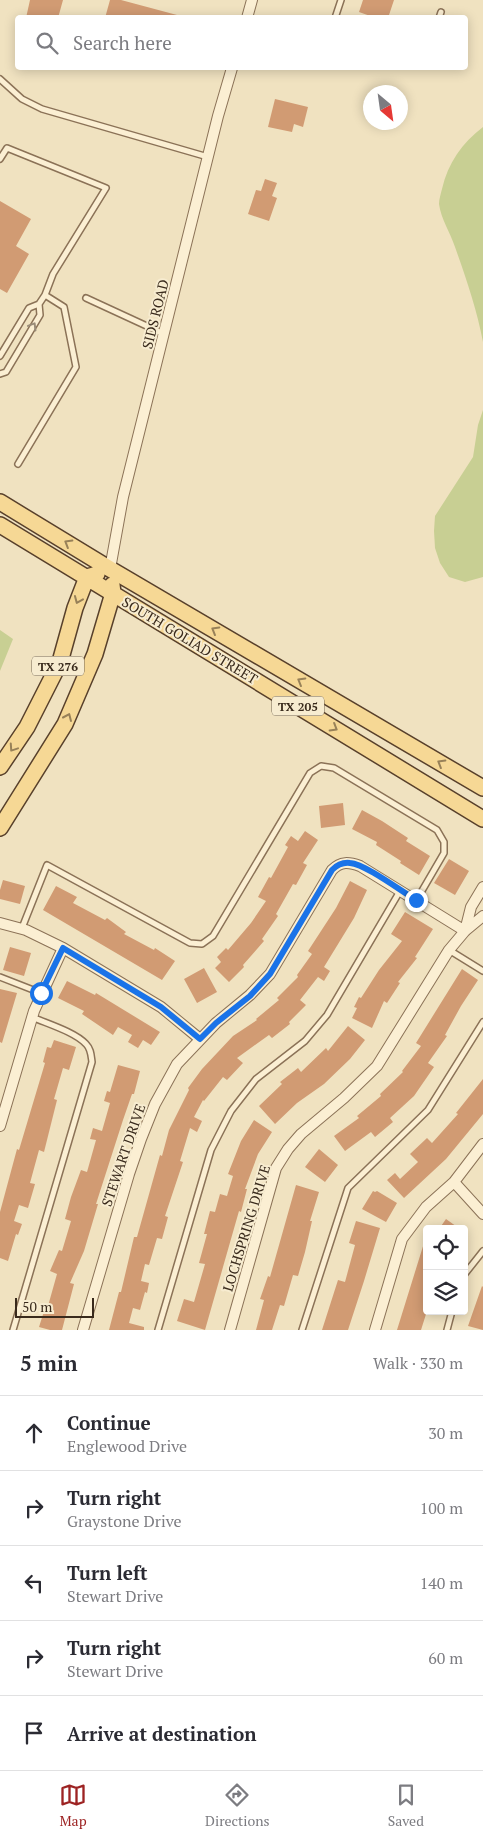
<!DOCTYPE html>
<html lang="en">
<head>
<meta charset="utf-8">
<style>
  :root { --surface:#fff; --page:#f2f2f3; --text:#2b2b33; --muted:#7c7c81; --line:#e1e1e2; --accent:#9d2323 }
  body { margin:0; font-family:"PT Serif",serif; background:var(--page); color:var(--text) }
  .controls { position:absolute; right:15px; bottom:15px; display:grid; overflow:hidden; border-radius:5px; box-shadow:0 2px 12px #0003 }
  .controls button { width:45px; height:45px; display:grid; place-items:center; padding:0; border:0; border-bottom:1px solid var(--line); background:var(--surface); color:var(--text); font:25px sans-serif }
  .compass { position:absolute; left:363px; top:85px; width:45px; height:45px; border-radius:50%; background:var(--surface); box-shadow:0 2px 12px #0003; rotate:151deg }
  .scale { position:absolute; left:15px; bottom:12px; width:79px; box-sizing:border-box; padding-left:5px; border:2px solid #392a1c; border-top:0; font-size:14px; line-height:18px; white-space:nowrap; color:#392a1c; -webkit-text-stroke:4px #f7ecd0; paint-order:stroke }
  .stop { position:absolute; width:15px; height:15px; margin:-11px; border:4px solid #1a73e8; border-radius:50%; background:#fff }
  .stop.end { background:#1a73e8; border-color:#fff; box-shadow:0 1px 5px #0008 }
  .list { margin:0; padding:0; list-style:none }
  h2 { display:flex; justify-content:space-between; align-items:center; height:65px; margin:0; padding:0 20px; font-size:21px }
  h2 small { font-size:16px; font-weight:400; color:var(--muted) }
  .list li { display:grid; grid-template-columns:32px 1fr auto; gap:15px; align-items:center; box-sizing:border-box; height:75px; padding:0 20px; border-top:1px solid var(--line) }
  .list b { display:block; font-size:19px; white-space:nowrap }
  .list p { margin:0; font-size:16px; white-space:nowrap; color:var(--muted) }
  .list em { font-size:16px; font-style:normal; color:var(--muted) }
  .icon { flex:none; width:28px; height:28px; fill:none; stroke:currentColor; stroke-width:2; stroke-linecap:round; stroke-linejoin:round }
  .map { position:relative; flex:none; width:483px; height:1330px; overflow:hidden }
  .search { position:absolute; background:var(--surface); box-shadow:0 2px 12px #0003; left:15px; right:15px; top:15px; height:55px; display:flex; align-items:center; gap:12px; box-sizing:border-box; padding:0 18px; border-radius:5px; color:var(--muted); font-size:19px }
  .sheet { height:440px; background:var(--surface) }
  nav { display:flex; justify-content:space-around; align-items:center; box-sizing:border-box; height:70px; border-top:1px solid var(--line); background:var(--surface); font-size:14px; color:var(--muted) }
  nav a { display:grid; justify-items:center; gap:2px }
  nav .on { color:var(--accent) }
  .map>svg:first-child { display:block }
  .green { fill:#c8cf93 }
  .building { fill:#d19b73 }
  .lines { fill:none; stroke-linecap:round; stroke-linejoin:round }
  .service-casing { stroke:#8b7257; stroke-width:8 }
  .minor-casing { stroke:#8b7257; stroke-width:12 }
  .primary-casing { stroke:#58402b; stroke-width:18 }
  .service { stroke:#fbefd3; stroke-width:5 }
  .minor { stroke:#fbefd3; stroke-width:10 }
  .primary { stroke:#f6d895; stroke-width:15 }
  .oneway { stroke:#9a8c78 }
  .oneway2 { stroke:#988158 }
  .route { stroke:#1a73e8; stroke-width:6 }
  .labels { text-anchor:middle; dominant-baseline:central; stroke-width:4; stroke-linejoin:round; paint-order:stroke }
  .shield { fill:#f7ecd0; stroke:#726452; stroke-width:1 }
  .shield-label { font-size:12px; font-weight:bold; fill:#392a1c }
  .street-label { font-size:14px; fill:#392a1c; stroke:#f7ecd0 }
</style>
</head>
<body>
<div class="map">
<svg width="483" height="1330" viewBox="0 0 483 1330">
  <rect width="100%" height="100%" fill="#f0e2c0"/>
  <path class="green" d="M483,127V342C477,310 466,278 455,247C450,232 441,219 439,204C439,199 441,193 442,189C448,163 462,143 483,127Z
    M483,410V577L465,582L449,577L440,563L435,548L434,531L435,516L473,457L478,425Z
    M0,630L13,639L0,671Z"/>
  <path class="building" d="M30,0H63L58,18H26Z
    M110,0H121L177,15L176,18H105Z
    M363,0H394L388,18H376L359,12Z
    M275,99L308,107L303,127L294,124L292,132L268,127Z
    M265,179L277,183L272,196L277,198L269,221L248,214L256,190L261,191Z
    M0,201L31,219L16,246L29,254L7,293L0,289Z
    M343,803L345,825L321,828L319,806Z
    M362,810L382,821L408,838L406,841L430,856L419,875L400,863L401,861L376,845L377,842L352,829Z
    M305,831L318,840L303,863L307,865L296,885L293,884L276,914L278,916L262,939L264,941L243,965L244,967L229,982L215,968L221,962L217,957L226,948L228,950L251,923L266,901L258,897L269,877L271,878L288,847L285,845L291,836L298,841Z
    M449,859L469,871L455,895L434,883Z
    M3,880L25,886L20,904L0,899V890Z
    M350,881L367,890L354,918L324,967L330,971L324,981L318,977L300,1000L306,1005L289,1022L290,1024L272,1038L269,1035L237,1058L243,1063L227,1080L223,1077L204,1101L203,1100L194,1117L202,1121L197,1132L190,1128L180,1161L183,1162L165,1216L168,1217L162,1239L157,1238L149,1265L145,1264L141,1281L149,1283L147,1293L145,1292L140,1310L133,1308L129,1323L144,1327V1330H109L119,1292H121L134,1237H137L160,1155L162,1156L169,1130L189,1090L188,1088L202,1069L233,1036L257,1020L256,1019L279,1000L277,998L298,977L297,975L312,954L308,951L336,908Z
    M56,886L77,897L73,903L105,920L107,918L126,932L124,934L154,950L155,948L175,961L162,980L43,910Z
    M405,912L433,929L415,957L417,958L398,982L400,983L387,1003L384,1001L372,1028L352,1018L357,1008L354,1007L359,997L361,998L379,970L402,941L391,934Z
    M10,947L31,953L24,976L3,970Z
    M204,968L217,992L197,1003L184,979Z
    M462,969L478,980L461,1006L445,1035L447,1036L428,1063L434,1067L414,1096L390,1118L393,1122L375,1137L371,1132L345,1151L334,1136L359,1118L357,1116L381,1096L380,1094L403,1072L402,1071L421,1046L416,1043Z
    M67,981L95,995L96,993L160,1032L151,1045L143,1040L138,1048L128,1042L132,1035L118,1027L113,1035L82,1014L84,1011L58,998Z
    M0,989L17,993L2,1043L0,1042Z
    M348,1026L365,1040L350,1059L324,1084L297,1103L275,1124L259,1106L282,1084L280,1082L298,1068L301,1072L326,1048L328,1051Z
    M54,1040L76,1047L69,1070L63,1068L54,1099L57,1100L44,1152L39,1150L30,1183L35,1184L28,1208L19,1205L14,1221L22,1224L18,1235L16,1234L8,1261L0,1258V1212L17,1149L19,1150L45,1063L43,1062L47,1047L51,1048Z
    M118,1065L140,1071L134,1094H132L123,1120L96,1204H98L84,1251L70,1283L74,1284L62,1330H50L39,1327L46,1305L48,1306L57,1274L50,1271L59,1250L62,1251L71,1221L65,1219L71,1197L81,1170L87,1172L96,1140L90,1139L93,1128L102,1131L110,1103L104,1101L107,1091L110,1092Z
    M483,1079V1114L446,1159L404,1198L387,1180L395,1173L400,1179L418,1162L410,1154L427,1138L432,1143L458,1114L456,1113Z
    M254,1120L272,1132L258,1154L245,1189H247L241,1212L239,1211L205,1330L177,1321L184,1299L194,1302L205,1264L199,1263L207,1234H204L210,1211L215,1212L220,1194L227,1196L233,1176L228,1174L241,1141Z
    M319,1149L338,1165L325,1182L305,1167Z
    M296,1185L319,1192L310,1221H312L305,1252L298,1276L293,1275L284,1306L280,1305L272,1330H256L264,1300L260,1299L268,1276L270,1277Z
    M373,1191L375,1192L377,1191L397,1203L386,1222L362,1209Z
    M446,1219L460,1229H439Z
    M356,1221L380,1228L364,1281L348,1330H322L338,1280L345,1282L355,1245L349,1243Z
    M424,1243L427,1244V1311L421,1330H397Z
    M482,1286L483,1287V1330L468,1326Z"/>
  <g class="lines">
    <g class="service-casing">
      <path id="service" d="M335,18L341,0
        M439,18L441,12
        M0,79L22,99L42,109L208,157
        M0,159L7,148L106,188L53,274L45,295
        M86,298L164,334
        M0,356L29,308L39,304L40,315L6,372L0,374
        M18,464L76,367L64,307L45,295L39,304
        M22,928L47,865L190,943L202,944L213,936L310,773L321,766L334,768L437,830L444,842V853L416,901
        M449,950L483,971
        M0,977L41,993
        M464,1275L483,1251
        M13,1330L92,1062C91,1055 91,1049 86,1044C75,1032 48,1024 32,1017
        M158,1330L211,1150L231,1111L256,1079L305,1041L327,1015L400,891
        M302,1330L348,1188L428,1110L483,1022
        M447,1330L452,1311"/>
    </g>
    <g class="minor-casing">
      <path id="minor" d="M247,18L252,0
        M110,569L123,497L218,116L232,68
        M0,923L26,930L63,948L161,1007L200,1039
        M465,931L471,907L483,887
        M0,1126L34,1011L63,948
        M454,1182L483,1214
        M83,1330L129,1174L141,1139L155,1104L177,1064L216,1023L250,995L270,974L332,870C341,861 349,862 360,866L465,931
        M230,1330L276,1168L288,1149L301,1134L344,1098L377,1066L449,950L465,931L483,916
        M375,1330L402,1239L426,1207L454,1182L483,1144"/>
    </g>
    <g class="primary-casing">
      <path id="primary" d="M0,502L110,569L483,788
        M0,525L483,819
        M0,767L27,727L60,662L75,608L87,577L97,574
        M0,828L65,724L95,654L113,593L112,585"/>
    </g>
    <use href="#service" class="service"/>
    <use href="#minor" class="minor"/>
    <use href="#primary" class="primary"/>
  </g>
  <defs><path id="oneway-chevron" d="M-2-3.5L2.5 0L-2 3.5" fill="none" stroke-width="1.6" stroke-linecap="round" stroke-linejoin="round" transform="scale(1.25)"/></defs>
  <use class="oneway" href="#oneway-chevron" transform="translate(33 326) rotate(-59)"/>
  <g class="oneway2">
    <use href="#oneway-chevron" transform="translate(68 543) rotate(-149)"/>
    <use href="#oneway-chevron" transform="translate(78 600) rotate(113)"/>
    <use href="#oneway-chevron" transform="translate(215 630) rotate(-150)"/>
    <use href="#oneway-chevron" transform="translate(301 681) rotate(-150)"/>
    <use href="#oneway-chevron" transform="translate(68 717) rotate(-66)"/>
    <use href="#oneway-chevron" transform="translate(334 728) rotate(31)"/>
    <use href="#oneway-chevron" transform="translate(13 748) rotate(124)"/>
    <use href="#oneway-chevron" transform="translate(441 763) rotate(-149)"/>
  </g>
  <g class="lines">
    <path class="route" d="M41,993L63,948L161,1007L200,1039L216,1023L250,996L270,974L332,870C337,865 342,862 350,863C365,864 401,891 416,900"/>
  </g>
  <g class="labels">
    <g class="shield">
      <rect x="32" y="656.5" width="52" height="19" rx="4"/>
      <rect x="272" y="696.5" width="52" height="19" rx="4"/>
    </g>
    <g class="shield-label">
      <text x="58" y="666">TX 276</text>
      <text x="298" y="706">TX 205</text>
    </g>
    <g class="street-label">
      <text transform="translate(155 314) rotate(-76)">SIDS ROAD</text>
      <text transform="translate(190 640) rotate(31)">SOUTH GOLIAD STREET</text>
      <text transform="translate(123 1155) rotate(-71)">STEWART DRIVE</text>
      <text transform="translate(246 1228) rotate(-73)">LOCHSPRING DRIVE</text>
    </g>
  </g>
</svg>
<div class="controls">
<button><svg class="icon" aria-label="locate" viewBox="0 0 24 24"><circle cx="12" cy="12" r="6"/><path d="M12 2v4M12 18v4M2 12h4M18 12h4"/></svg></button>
<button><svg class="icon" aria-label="layers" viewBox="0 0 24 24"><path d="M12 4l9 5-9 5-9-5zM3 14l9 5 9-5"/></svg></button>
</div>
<svg class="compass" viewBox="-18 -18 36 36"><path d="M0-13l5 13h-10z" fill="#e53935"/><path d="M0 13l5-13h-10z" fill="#7c7c81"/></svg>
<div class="scale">50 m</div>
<div class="stop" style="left:41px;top:993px"></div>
<div class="stop end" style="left:416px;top:900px"></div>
<div class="search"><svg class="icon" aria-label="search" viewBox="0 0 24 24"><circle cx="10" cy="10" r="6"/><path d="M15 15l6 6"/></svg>Search here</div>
</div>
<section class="sheet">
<h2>5 min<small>Walk · 330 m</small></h2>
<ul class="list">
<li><svg class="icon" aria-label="ahead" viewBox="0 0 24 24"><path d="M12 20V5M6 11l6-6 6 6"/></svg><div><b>Continue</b><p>Englewood Drive</p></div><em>30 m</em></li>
<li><svg class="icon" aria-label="right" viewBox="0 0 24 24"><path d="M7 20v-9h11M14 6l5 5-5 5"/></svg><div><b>Turn right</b><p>Graystone Drive</p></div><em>100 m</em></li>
<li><svg class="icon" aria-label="left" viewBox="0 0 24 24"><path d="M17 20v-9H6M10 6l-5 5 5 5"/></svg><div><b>Turn left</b><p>Stewart Drive</p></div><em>140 m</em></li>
<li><svg class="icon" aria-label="right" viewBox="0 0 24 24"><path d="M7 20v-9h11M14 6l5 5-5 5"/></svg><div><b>Turn right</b><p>Stewart Drive</p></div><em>60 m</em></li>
<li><svg class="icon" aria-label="arrive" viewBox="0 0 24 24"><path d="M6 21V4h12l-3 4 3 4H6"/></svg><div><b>Arrive at destination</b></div></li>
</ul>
</section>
<nav>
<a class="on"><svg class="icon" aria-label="map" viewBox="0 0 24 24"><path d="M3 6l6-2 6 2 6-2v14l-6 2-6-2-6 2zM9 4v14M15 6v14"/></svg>Map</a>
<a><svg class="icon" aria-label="directions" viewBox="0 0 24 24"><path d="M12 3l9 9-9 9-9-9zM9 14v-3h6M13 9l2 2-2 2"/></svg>Directions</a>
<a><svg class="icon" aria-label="saved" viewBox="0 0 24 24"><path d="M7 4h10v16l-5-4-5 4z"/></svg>Saved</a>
</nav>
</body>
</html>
